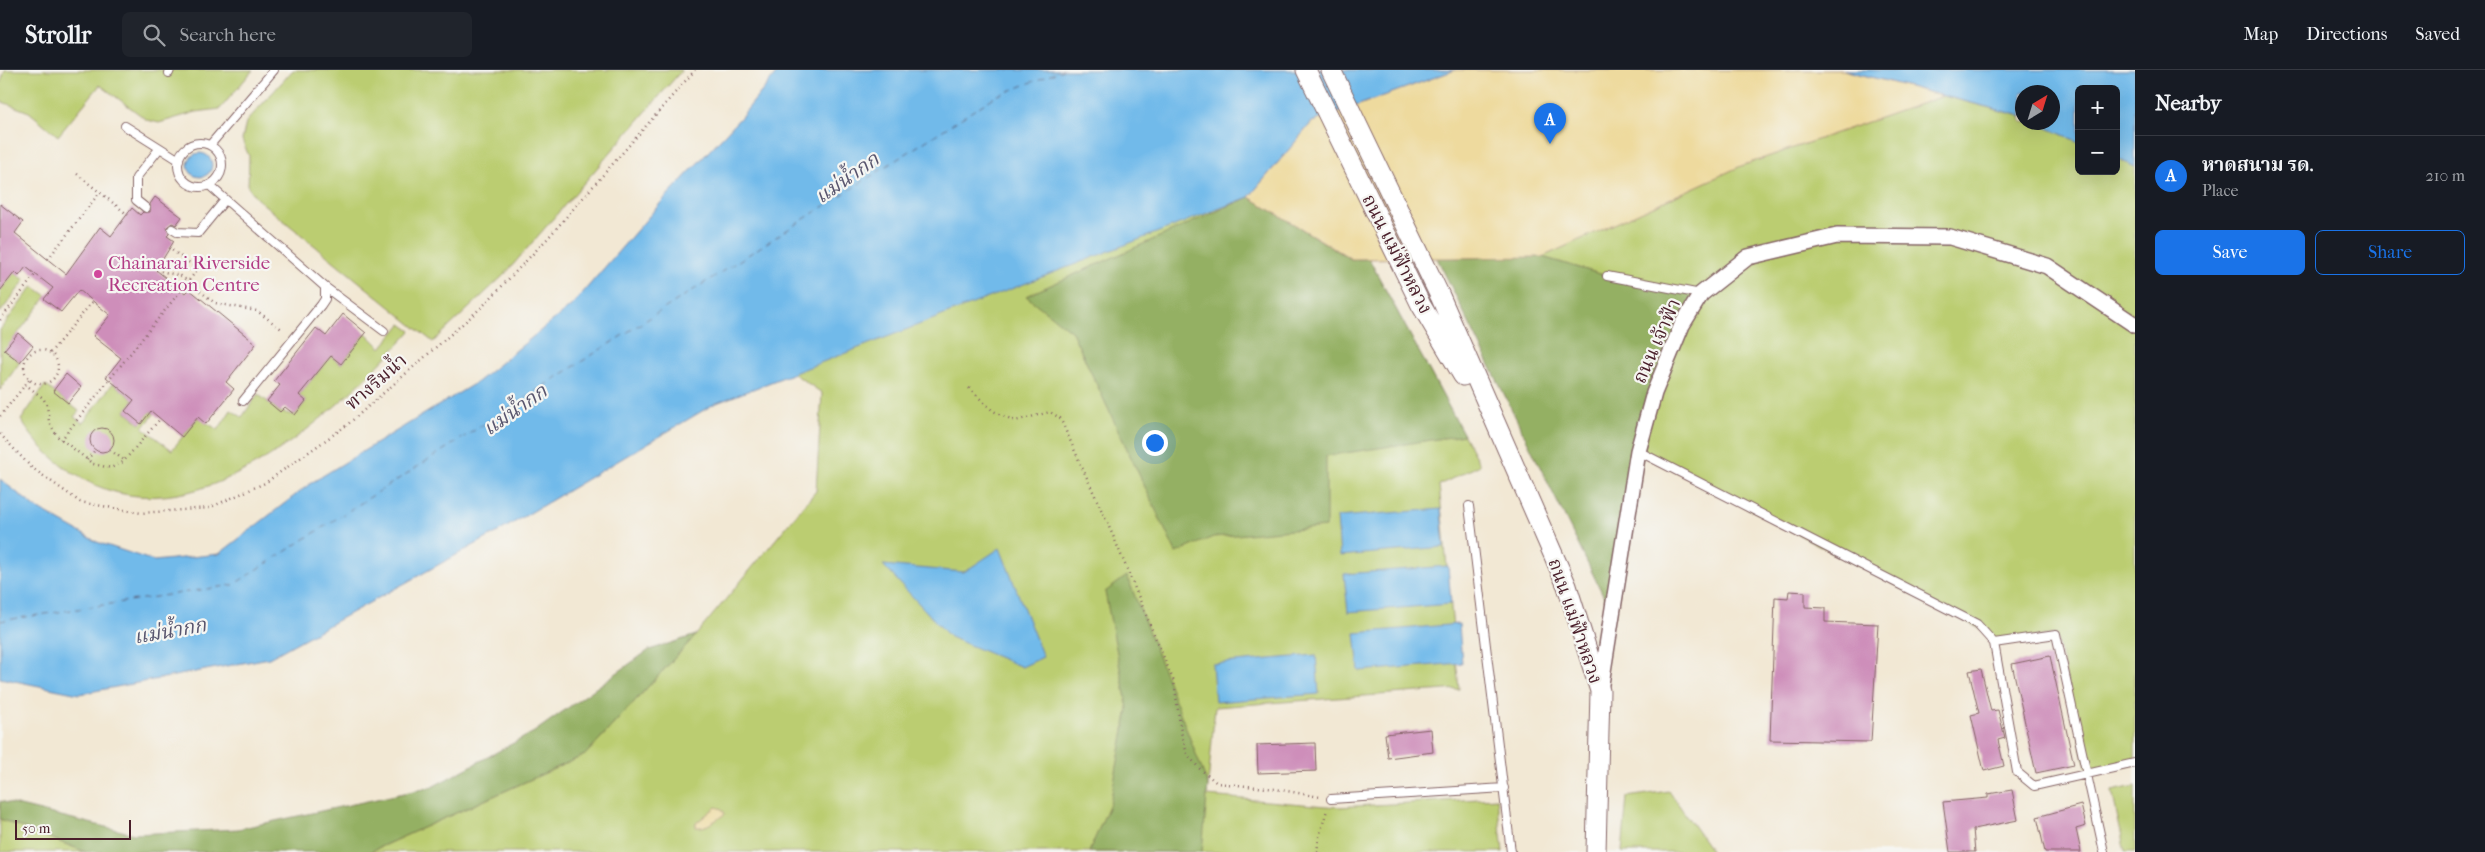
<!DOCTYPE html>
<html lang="en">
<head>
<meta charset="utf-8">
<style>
  :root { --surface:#171b24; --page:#20242c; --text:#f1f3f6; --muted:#9ea1a6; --line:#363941; --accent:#1a73e8 }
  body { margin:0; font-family:"IM FELL French Canon","Noto Serif Thai",serif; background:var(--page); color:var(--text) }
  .controls { position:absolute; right:15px; top:15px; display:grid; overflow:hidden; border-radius:8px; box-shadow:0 5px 20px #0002 }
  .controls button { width:45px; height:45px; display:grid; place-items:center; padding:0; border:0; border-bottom:1px solid var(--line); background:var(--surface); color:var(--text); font:25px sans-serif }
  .compass { position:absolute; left:2015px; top:15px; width:45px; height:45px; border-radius:50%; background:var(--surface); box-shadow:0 5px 20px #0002; rotate:38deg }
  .scale { position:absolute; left:15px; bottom:12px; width:116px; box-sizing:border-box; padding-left:5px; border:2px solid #4a1f2b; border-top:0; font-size:14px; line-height:18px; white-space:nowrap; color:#4a1f2b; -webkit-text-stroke:4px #f6f6f2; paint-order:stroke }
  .you { position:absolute; left:1154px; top:372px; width:18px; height:18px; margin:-12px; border:4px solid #fff; border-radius:50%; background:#1a73e8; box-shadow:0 0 0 8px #1a73e833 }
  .badge { display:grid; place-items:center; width:32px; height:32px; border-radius:50%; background:var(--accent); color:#fff; font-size:16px; font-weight:700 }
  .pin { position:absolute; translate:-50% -41px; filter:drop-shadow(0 1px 2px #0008) }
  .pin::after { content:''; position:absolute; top:26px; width:18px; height:15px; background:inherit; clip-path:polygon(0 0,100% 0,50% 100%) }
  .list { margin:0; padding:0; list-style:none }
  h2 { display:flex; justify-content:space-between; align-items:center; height:65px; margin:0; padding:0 20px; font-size:21px }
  h2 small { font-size:16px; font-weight:400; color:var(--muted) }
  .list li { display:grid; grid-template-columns:32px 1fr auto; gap:15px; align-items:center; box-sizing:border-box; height:80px; padding:0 20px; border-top:1px solid var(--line) }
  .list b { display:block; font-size:19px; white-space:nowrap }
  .list p { margin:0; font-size:16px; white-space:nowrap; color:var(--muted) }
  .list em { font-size:16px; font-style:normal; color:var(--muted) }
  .actions { display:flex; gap:10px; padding:15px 20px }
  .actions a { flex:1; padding:11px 0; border:1px solid var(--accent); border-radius:8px; text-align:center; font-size:18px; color:var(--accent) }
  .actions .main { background:var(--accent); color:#fff }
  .icon { flex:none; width:28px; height:28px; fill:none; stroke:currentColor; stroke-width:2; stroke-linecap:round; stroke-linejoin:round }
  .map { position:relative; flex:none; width:2135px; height:782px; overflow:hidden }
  header { display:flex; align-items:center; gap:30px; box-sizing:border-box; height:70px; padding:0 25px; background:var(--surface); border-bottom:1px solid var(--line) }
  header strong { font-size:24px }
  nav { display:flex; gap:28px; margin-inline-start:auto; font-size:18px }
  .search { width:350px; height:45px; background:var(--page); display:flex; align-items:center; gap:12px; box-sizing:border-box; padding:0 18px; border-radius:8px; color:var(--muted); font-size:19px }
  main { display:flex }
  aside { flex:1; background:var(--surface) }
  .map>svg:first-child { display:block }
  .green { fill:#bbcd71; stroke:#82764e }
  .forest { fill:#94b063; stroke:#6f6847 }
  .sand { fill:#eeda9e; stroke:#9c7c64 }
  .water { fill:#71baea; stroke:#5e6c8a }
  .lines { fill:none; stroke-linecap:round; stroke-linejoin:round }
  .ferry { stroke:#58556e; stroke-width:1; stroke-dasharray:6 5; stroke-linecap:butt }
  .building { fill:#ce8eba }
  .service-casing { stroke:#856566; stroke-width:10 }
  .minor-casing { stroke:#856566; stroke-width:18 }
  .tertiary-casing { stroke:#856566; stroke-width:21 }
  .path { stroke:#856566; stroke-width:2.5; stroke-dasharray:1 4; stroke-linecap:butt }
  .service { stroke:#fff; stroke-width:8 }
  .minor { stroke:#fff; stroke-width:15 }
  .tertiary { stroke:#fff; stroke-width:19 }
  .hotel-dot { fill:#d1479c; stroke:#f6f6f2; stroke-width:2 }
  .labels { text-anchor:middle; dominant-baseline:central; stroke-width:4.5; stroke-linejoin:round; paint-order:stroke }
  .street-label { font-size:19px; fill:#4a1f2b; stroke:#f6f6f2 }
  .hotel-label { font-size:19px; fill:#b23c85; stroke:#f6f6f2; text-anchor:start }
  .water-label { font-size:20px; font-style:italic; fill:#58556e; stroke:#f6f6f2 }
</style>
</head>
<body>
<header>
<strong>Strollr</strong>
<div class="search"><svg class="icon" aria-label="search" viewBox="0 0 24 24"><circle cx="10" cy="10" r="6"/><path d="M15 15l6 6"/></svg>Search here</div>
<nav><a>Map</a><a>Directions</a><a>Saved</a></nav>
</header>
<main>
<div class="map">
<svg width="2135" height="782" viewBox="0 0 2135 782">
  <rect width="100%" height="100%" fill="#f6f6f2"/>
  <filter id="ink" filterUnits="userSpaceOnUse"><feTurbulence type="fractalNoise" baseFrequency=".02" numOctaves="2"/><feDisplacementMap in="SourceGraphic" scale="10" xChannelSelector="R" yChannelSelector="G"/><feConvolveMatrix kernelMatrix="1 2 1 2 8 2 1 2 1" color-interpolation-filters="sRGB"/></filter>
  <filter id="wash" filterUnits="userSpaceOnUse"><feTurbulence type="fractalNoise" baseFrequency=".0096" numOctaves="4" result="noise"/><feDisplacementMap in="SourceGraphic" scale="20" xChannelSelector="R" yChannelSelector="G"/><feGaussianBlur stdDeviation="1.12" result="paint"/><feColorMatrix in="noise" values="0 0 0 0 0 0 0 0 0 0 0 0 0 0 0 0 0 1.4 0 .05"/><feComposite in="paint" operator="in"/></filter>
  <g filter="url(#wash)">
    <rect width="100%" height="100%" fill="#f2e8d4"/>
    <path class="green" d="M5,0H253L220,39L196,42L159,53L147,50L100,15L58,66L29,42L0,31V15Z
      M293,0H682L505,204L433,272L256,128L248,117L249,86L242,70L246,52Z
      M1943,26L2021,46L2022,52L2036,53L2079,72V101H2116V88L2135,97V693L2088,704L2056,564L1994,573L1986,562L1638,381L1607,206L1542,187L1741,96Z
      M1312,52L1233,143L1258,133L1351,189H1369L1480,395L1439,415L1459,619L1215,637L1207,726L1338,737L1497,728L1503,782H369L585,685L696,565L816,421L822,323L793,303L892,253Z
      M14,202L25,210L0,243V221Z
      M33,216L47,226L5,280L20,292L0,320V260Z
      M401,254L411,261C335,344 192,482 73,403C51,388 35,373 21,350L45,315L79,341L74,347L83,353L113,313L134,330L125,341L140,354L151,341L154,344L143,358L172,380L198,347L218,360L231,340L242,347L258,324L280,342L295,345L306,331L299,325L331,286L341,294L366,263L381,278Z
      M2135,716V782H2125L2112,721Z
      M1669,721L1712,782H1622L1627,727Z
      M0,749L86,782H0Z"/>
    <path class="forest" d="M1249,127L1351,189H1369L1464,365L1326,386V457L1213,467L1176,483L1072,262L1026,226Z
      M1542,187L1607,206L1701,224L1654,323L1614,547L1437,188Z
      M1127,506L1208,715L1202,782H1089L1110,733L1128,639L1105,522Z
      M696,565L585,685L369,782H86L0,749V731L134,764L238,759L432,717L534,662L649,580Z"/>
    <path class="sand" d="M1455,0H1844L1943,26L1741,96L1542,187L1352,189L1249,127L1312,52Z
      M716,737L722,739L725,744C717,749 706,759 696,757V753Z"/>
    <path class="water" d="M779,0H1455L1312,52L1249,127L714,334L498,462L269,588L79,624L0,608V409L35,437L97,472L154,491L219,484L311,413L477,312L572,235L664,129L741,47Z
      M1844,0H2135V97L2116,88V19H2079V72L2036,53L2052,52V22H2022V46Z
      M188 95a12 12 0 1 1 24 0a12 12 0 1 1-24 0Z
      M1441,439L1444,477L1340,486L1337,447Z
      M1000,478L1043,587L1022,597L950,567L883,495L964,502Z
      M1448,496L1451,534L1348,542L1344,504Z
      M1459,554L1462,593L1359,601L1355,563Z
      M1316,585L1319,624L1215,632L1212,594Z"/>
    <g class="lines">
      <path class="ferry" d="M0,551L233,515L996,26L1063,0"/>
    </g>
    <g id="blocks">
      <path class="building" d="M155,127L182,147L176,155L172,153L167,157L169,164L167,166L174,171L156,200L185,223L189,219L256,274L226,312L234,319L206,354L198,347L182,367L151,341L141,354L125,341L134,330L106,307L121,288L93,266L110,245L79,220L61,242L44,229L53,218L26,197L19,206L15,202L0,221V134L23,152L15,163L66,204L100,157L111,166L132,138L140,145L143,142H150V134Z
        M343,244L366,263L341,294L331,286L299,325L306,331L295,345L285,337L280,342L267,331L280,315L274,311L316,258L326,266Z
        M18,263L33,276L20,292L4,280Z
        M66,304L81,317L68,333L53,321Z
        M90 370a12 12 0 1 1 24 0a12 12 0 1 1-24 0Z
        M1789,521L1805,522V537L1825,538V552L1878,554L1871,672L1770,670L1775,527L1788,528Z
        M2050,586L2074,695L2036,703L2012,594Z
        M1981,599L1991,641L1998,640L2005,668L1998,670L2004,696L1984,701L1971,645L1979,643L1969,601Z
        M1431,659L1433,682L1388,688L1385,664Z
        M1315,673L1316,701L1258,703L1257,675Z
        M2012,720L2018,750L1973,759L1975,782H1950L1943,732L1988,728V724Z
        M2081,735L2086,756L2076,759L2081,782H2045L2037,747Z"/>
    </g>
  </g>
  <g filter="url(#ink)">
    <use href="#blocks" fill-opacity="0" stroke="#856566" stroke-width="1"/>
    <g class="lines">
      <g class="service-casing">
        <path id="service" d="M169,3L170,0
          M125,56L179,90
          M178 95a22 22 0 1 1 44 0a22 22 0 1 1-44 0Z
          M210,75L274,0
          M209,115L325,217V229L321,235L243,331
          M146,138L136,130V108L159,79
          M172,159L177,162L198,163L225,130
          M1607,206L1701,224
          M325,217L384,261
          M1638,381L1977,554L1994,573L2017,702L2034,716L2135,693
          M1469,436L1511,782
          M1994,573L2056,564L2104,782
          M1331,729L1504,718"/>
      </g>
      <g class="minor-casing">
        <path id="minor" d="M1600,620L1638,381L1654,323L1682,255L1701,224L1748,187L1837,166L1950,167L2047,196L2135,255"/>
      </g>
      <g class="tertiary-casing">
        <path id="tertiary" d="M1306,0L1421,235L1463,306
          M1331,0L1440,226L1567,516L1600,621L1596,782"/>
      </g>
      <path class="path" d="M77,104L128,145
        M48,189L100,122
        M156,200L181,206L215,233L257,241L283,260
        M0,250L35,205
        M24 297a17 17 0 1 1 34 0a17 17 0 1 1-34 0Z
        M50,283L93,231
        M25,314L43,328L47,335L49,352L57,366L93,394L111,398L123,392L160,349
        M969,318L993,341L1015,351L1050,342L1060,348L1114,468L1174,612L1181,662L1187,684L1199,698L1217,713L1276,719L1320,727
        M0,346L30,309
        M0,364L31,397L80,432L141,443L209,438L265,413L347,355L482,237L547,169L695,0
        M61,370L198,199L169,178
        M110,380L124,390
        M87,390L95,380
        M1317,782L1319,767L1327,740"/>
      <use href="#service" class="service"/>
      <use href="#minor" class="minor"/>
      <use href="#tertiary" class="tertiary"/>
    </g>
  </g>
  <circle class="hotel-dot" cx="98" cy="204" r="5"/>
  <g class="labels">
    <g class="street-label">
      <text transform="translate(1397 184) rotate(63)">ถนน แม่ฟ้าหลวง</text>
      <text transform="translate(1657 271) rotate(-66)">ถนน เจ้าฟ้า</text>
      <text transform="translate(376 312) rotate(-41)">ทางริมน้ำ</text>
      <text transform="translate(1575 551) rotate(71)">ถนน แม่ฟ้าหลวง</text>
    </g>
    <g class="hotel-label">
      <text x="108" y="193">Chainarai Riverside<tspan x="108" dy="22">Recreation Centre</tspan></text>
    </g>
    <g class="water-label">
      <text transform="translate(847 108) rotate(-35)">แม่น้ำกก</text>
      <text transform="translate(515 340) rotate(-35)">แม่น้ำกก</text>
      <text transform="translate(170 561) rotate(-10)">แม่น้ำกก</text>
    </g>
  </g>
</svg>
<div class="controls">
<button>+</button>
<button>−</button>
</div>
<svg class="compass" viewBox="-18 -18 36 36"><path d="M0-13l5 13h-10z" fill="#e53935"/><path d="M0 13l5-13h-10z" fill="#9ea1a6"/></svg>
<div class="scale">50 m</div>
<div class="you"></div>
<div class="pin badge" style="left:1550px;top:74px">A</div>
</div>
<aside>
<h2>Nearby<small></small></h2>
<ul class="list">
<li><span class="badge">A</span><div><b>หาดสนาม รด.</b><p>Place</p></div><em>210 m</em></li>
</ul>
<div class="actions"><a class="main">Save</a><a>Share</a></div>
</aside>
</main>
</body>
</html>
